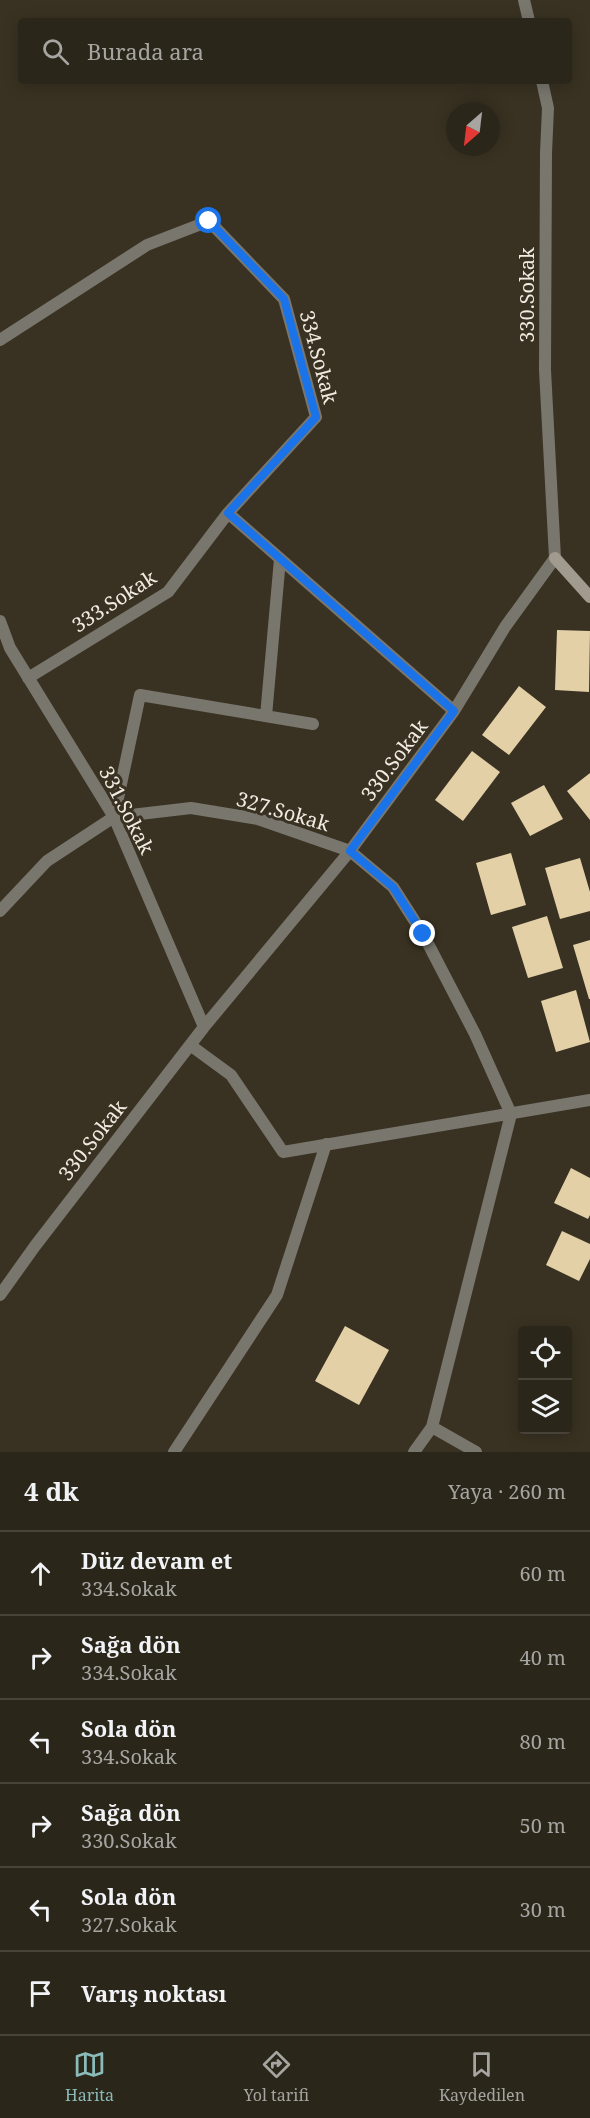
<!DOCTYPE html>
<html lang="tr">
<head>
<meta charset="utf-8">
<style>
  :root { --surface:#2b261a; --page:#373227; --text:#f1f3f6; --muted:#a6a5a2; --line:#474339; --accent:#8bbbb9 }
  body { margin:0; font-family:"Noto Serif",serif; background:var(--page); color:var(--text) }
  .controls { position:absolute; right:18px; bottom:18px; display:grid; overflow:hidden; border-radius:6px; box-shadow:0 3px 15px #0003 }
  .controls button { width:54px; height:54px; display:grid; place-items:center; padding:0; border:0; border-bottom:2px solid var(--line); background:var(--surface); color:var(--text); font:30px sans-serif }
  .compass { position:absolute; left:446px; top:102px; width:54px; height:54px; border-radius:50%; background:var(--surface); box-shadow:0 3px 15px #0003; rotate:208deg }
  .stop { position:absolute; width:18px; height:18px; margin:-14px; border:4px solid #1a73e8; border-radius:50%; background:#fff }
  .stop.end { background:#1a73e8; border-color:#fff; box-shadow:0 2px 6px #0008 }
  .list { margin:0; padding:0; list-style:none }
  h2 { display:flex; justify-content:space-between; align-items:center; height:78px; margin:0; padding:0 24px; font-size:26px }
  h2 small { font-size:20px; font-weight:400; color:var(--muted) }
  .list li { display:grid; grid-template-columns:39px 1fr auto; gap:18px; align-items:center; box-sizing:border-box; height:84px; padding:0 24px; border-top:2px solid var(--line) }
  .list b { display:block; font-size:22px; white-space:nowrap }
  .list p { margin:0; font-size:20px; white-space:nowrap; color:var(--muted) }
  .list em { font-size:20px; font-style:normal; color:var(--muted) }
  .icon { flex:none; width:33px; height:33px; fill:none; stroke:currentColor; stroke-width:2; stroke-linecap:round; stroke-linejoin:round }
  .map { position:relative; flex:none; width:590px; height:1452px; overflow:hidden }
  .search { position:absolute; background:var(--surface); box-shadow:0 3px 15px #0003; left:18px; right:18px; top:18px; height:66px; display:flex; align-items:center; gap:15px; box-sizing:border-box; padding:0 21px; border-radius:6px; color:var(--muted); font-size:22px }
  .sheet { height:582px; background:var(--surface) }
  nav { display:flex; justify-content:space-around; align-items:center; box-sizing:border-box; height:84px; border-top:2px solid var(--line); background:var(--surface); font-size:16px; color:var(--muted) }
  nav a { display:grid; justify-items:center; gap:3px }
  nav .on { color:var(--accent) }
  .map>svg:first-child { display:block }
  .building { fill:#e3d0a7 }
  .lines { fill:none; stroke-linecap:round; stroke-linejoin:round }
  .street { stroke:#79766e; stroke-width:12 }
  .secondary { stroke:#a19b8f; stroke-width:12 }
  .route { stroke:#1a73e8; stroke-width:8 }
  .labels { text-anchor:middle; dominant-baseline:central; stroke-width:6; stroke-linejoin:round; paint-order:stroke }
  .street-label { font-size:20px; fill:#f1ece2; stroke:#393222 }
</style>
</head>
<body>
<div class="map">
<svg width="590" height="1452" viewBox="0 0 590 1452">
  <rect width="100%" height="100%" fill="#393222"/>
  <path class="building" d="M557,630L590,631L589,692L555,690Z
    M519,686L546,707L509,755L482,735Z
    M472,751L500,772L463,821L435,800Z
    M590,773V820L567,791Z
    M544,785L563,819L530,836L511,803Z
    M511,853L526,905L491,915L476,863Z
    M580,858L590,892V911L560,919L545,868Z
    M547,916L563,968L528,978L512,927Z
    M590,940V999H589L573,945Z
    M576,990L590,1042L556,1052L541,1001Z
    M571,1168L590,1178V1215L588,1219L554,1203Z
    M562,1231L590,1244V1259L579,1281L546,1265Z
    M345,1326L389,1350L359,1405L315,1381Z"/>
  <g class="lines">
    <path class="street" d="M524,0L529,21
      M0,340L147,245L209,221L284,299L316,417L228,513L454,711
      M0,621L10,648L114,817L204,1027
      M28,678L168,592L228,513
      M266,716L280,559
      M114,817L140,695L313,724
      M0,911L47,861L114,817L191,808L258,819L350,851L393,887L423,934L475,1034L511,1114L432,1427L476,1452
      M190,1045L231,1075L283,1152L590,1100
      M0,1295L35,1246L204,1027L350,851L454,711L505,627L555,558L545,370L546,153L548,108L542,81
      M174,1452L277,1295L326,1144
      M414,1452L432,1427"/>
    <path class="secondary" d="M555,558L590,597"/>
  </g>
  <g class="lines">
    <path class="route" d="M209,221L284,299L316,417L228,513L454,711L350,851L393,887L423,934"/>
  </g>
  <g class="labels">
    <g class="street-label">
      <text transform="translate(526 295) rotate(-90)">330.Sokak</text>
      <text transform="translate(319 357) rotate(75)">334.Sokak</text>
      <text transform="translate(114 601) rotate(-33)">333.Sokak</text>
      <text transform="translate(394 760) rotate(-53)">330.Sokak</text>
      <text transform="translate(127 810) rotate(63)">331.Sokak</text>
      <text transform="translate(283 811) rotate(16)">327.Sokak</text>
      <text transform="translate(92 1140) rotate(-52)">330.Sokak</text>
    </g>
  </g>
</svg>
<div class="controls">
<button><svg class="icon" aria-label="locate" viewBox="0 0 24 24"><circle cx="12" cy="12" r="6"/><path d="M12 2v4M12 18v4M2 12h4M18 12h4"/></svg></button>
<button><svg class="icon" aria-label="layers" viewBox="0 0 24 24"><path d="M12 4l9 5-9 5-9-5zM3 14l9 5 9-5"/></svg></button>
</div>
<svg class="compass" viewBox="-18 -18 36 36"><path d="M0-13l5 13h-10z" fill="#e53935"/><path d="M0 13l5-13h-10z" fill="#a6a5a2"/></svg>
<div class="stop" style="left:209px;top:221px"></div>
<div class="stop end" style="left:423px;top:934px"></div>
<div class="search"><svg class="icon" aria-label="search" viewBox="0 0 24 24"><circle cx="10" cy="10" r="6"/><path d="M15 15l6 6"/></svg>Burada ara</div>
</div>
<section class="sheet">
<h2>4 dk<small>Yaya · 260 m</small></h2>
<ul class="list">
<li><svg class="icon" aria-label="ahead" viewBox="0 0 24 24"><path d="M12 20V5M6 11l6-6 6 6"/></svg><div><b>Düz devam et</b><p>334.Sokak</p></div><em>60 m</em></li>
<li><svg class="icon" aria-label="right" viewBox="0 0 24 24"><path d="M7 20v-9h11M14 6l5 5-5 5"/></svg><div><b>Sağa dön</b><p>334.Sokak</p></div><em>40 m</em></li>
<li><svg class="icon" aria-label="left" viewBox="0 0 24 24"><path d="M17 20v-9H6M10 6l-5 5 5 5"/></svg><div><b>Sola dön</b><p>334.Sokak</p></div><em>80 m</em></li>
<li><svg class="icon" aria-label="right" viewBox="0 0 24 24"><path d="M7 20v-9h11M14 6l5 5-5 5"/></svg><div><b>Sağa dön</b><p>330.Sokak</p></div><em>50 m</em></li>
<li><svg class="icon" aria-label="left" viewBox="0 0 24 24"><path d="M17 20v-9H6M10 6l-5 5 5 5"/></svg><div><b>Sola dön</b><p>327.Sokak</p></div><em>30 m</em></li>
<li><svg class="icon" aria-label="arrive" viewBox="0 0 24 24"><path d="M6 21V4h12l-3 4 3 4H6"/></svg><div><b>Varış noktası</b></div></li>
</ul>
</section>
<nav>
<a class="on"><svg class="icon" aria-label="map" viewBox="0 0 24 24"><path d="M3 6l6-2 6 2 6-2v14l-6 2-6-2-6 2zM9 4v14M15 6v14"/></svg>Harita</a>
<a><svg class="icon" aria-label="directions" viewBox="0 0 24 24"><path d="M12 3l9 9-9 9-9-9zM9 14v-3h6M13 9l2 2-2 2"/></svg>Yol tarifi</a>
<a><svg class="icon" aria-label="saved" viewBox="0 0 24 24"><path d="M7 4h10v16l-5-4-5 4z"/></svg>Kaydedilen</a>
</nav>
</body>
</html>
